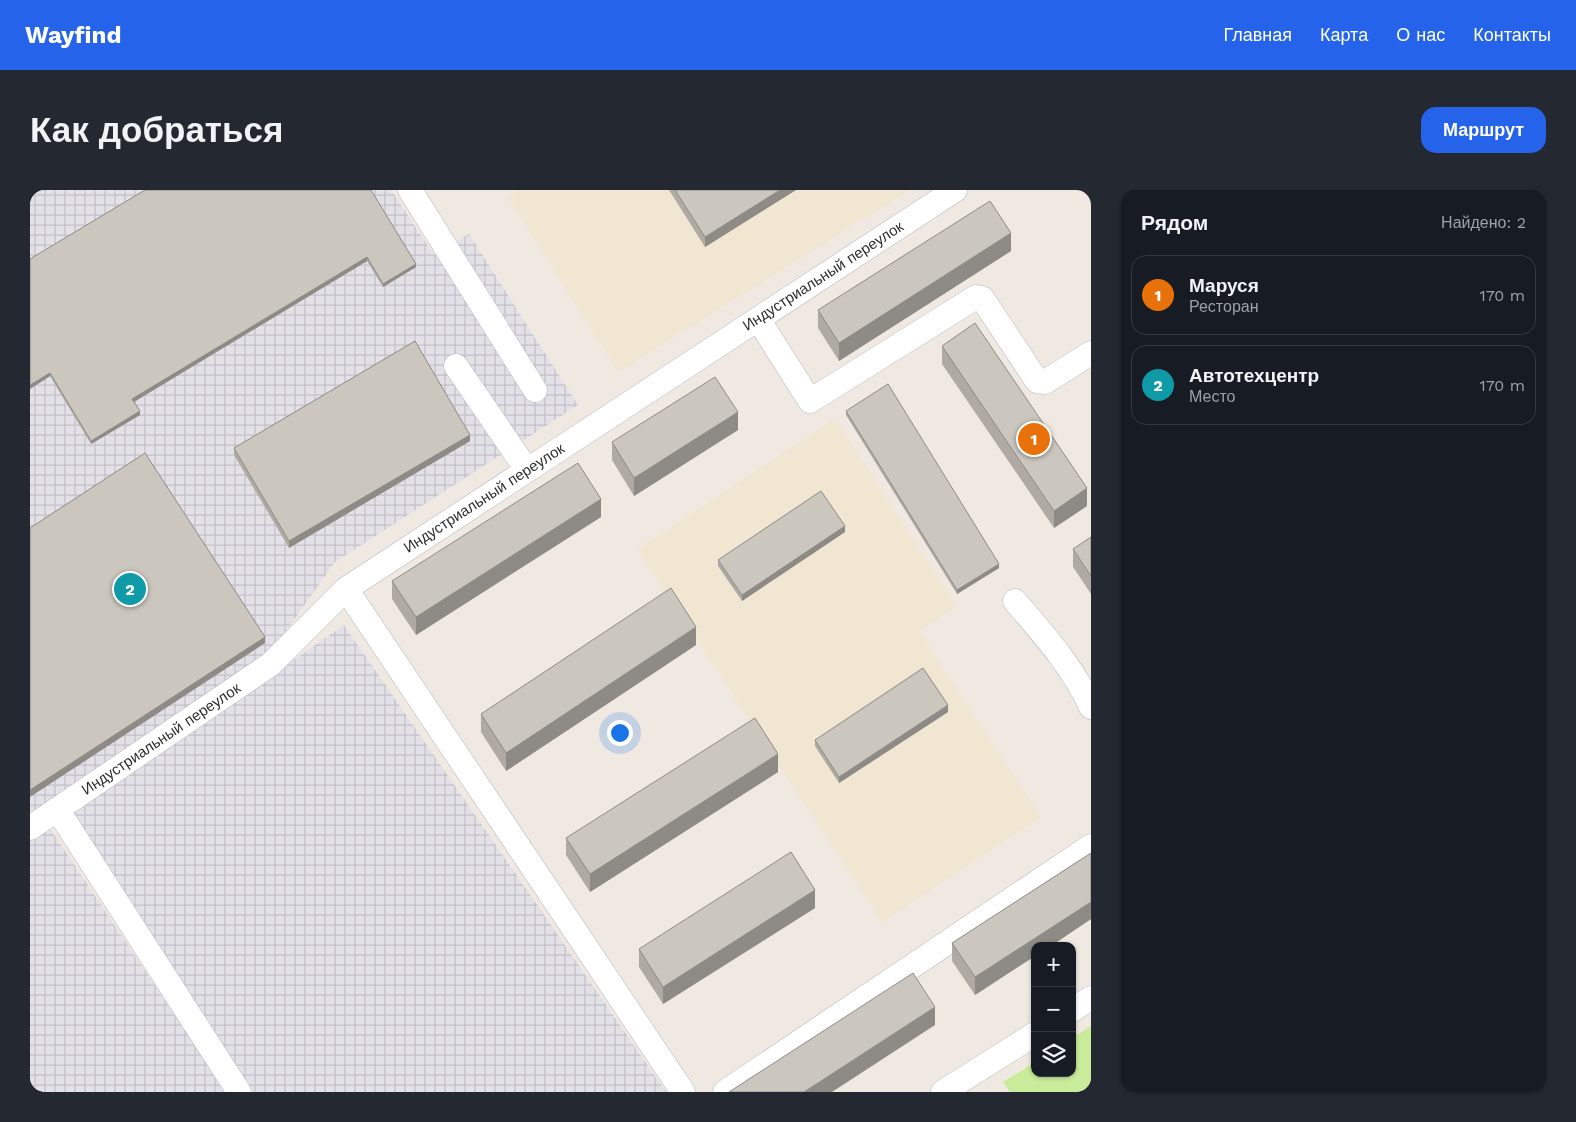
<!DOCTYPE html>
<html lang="ru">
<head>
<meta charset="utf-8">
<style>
  :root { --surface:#171b24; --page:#242831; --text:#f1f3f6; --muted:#9ea1a6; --line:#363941; --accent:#2563eb }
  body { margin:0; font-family:"Work Sans",sans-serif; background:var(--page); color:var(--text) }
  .controls { position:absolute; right:15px; bottom:15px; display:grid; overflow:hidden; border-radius:10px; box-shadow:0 1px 4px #0004 }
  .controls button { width:45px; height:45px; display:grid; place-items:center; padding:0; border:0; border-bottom:1px solid var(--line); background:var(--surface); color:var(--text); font:25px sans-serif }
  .you { position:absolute; left:589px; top:542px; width:18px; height:18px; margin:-12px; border:4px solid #fff; border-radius:50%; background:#1a73e8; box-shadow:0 0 0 8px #1a73e833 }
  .badge { display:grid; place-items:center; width:32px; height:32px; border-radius:50%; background:var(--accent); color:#fff; font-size:16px; font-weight:700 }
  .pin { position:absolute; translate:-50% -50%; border:2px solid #fff; box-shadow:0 1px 5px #0006 }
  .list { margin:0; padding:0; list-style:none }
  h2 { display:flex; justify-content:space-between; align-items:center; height:65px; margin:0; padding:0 20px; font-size:21px }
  h2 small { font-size:16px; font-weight:400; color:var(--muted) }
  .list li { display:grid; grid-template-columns:32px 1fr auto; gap:15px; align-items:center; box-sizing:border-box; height:80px; margin:0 10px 10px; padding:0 10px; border:1px solid var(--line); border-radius:15px }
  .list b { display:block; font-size:19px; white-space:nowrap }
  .list p { margin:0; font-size:16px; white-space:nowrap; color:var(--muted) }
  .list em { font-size:16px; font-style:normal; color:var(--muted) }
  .icon { flex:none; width:28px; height:28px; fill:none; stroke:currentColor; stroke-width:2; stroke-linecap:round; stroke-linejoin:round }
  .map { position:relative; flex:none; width:1061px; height:902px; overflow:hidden; border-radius:15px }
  header { display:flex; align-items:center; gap:30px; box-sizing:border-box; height:70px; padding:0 25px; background:var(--accent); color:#fff }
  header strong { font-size:24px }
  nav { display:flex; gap:28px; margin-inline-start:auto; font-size:18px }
  .intro { display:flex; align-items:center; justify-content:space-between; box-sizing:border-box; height:120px; padding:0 30px }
  h1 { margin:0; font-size:35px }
  .button { padding:12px 22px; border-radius:15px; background:var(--accent); color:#fff; font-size:18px; font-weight:700 }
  main { display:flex; gap:30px; padding:0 30px }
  aside { flex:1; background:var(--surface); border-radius:15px; box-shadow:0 1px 4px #0004 }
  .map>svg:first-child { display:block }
  .industrial { fill:url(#industrial-grid) }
  .education { fill:#f0e6d1 }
  .pitch { fill:#c9ec9a }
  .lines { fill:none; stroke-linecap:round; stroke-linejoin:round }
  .minor-casing { stroke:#b4b7c1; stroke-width:25 }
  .minor { stroke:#fff; stroke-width:24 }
  .wall { fill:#afaba4 }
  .shaded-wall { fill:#8e8b86 }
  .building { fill:#cbc7bf; stroke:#8e8b86 }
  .labels { text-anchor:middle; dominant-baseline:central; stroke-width:4; stroke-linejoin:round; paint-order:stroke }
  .street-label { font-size:15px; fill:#2e2e2e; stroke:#fff }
</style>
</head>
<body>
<header>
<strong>Wayfind</strong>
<nav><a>Главная</a><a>Карта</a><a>О нас</a><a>Контакты</a></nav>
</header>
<div class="intro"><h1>Как добраться</h1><a class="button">Маршрут</a></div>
<main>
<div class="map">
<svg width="1061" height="902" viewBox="0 0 1061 902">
  <defs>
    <pattern id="industrial-grid" width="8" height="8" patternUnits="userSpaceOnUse" patternTransform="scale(1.25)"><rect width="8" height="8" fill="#e3e1e8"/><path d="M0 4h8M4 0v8" fill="none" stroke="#c3c1c7"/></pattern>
  </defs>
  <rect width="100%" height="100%" fill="#efe9e1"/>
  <path class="industrial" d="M0,0H361L404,65L439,44L548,215L305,372L245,457L0,624Z
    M314,435L636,902H206L29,633Z
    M19,637L196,902H0V650Z"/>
  <path class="education" d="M489,0H880L588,182L478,7Z
    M805,229L927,416L889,441L1011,627L852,732L607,359Z"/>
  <path class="pitch" d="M1061,836V902H980L973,892L1005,872V883H1042V848Z"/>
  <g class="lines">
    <g class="minor-casing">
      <path id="minor" d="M380,0L505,200
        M728,129L780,211L946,107L952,108L1007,191L1015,192L1061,163
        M426,176L497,280
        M316,399L653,902
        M985,411C1014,445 1043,477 1061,517
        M27,619L209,902
        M0,638L241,474L316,399L925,0
        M1042,820L1061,808
        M695,902L1061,656
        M913,902L1005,844"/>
    </g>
    <use href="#minor" class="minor"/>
  </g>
  <path class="wall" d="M115,0L386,77L353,97L337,71L104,212L110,225L61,254L20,186L0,199Z
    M639,0H766L675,57Z
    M981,61L809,171L788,138V120Z
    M912,156L1057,316L1024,338L912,174Z
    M816,221L969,378L927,404L816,225Z
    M708,240L604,306L582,270V252Z
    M440,251L259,358L204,265V258Z
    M571,327L386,445L362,409V391Z
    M815,342L712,411L688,376V370Z
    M1061,347V404L1043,377V359Z
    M666,455L476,581L451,542V524Z
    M918,522L809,593L785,556V550Z
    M748,582L560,702L536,665V648Z
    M1061,663V729L945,805L922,771V753Z
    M785,718L633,814L609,777V759Z"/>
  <path class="shaded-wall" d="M750,0H766L675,57V47Z
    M981,43V61L809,171V153Z
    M337,67V71L102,213V209Z
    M386,74V77L353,97V94Z
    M20,183V186L0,199V195Z
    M110,221V225L61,254V251Z
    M708,222V240L604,306V288Z
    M440,245V251L259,358V351Z
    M1057,298V316L1024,338V321Z
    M571,309V327L386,445V427Z
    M815,336V342L712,411V405Z
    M969,374V378L927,404V400Z
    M666,437V455L476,581V563Z
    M235,447V453L0,607V600Z
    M918,515V522L809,593V587Z
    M748,564V582L560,702V684Z
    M785,700V718L633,814V797Z
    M1061,712V729L1021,756H1005V766L945,805V787Z
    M905,817V835L802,902H774Z"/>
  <path class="building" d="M115,0H341L386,74L353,94L337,67L102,209L110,221L61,251L20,183L0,195V69Z
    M645,0H750L675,47Z
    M960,11L981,43L809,153L788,120Z
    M945,133L1057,298L1024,321L912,156Z
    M385,151L440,245L259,351L204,258Z
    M685,187L708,222L604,288L582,252Z
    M858,194L969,374L927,400L816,221Z
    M115,263L235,447L0,600V338Z
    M548,273L571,309L386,427L362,391Z
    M791,301L815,336L712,405L688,370Z
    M1061,347V386L1043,359Z
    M641,398L666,437L476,563L451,524Z
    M893,478L918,515L809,587L785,550Z
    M725,528L748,564L560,684L536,648Z
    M761,662L785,700L633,797L609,759Z
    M1061,663V712L945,787L922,753Z
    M883,783L905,817L774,902H699Z"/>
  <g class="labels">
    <g class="street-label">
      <text transform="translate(793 86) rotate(-33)">Индустриальный переулок</text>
      <text transform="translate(454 308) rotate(-33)">Индустриальный переулок</text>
      <text transform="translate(131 549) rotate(-34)">Индустриальный переулок</text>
    </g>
  </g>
</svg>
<div class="controls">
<button>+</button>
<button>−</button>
<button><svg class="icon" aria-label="layers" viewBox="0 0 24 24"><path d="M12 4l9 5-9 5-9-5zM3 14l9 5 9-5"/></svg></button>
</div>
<div class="you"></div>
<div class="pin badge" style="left:1004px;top:249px;background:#e8710a">1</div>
<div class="pin badge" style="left:100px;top:399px;background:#0f9aa8">2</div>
</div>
<aside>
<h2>Рядом<small>Найдено: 2</small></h2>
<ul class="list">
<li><span class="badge" style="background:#e8710a">1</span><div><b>Маруся</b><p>Ресторан</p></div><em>170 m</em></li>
<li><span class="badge" style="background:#0f9aa8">2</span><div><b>Автотехцентр</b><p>Место</p></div><em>170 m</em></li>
</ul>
</aside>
</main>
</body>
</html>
